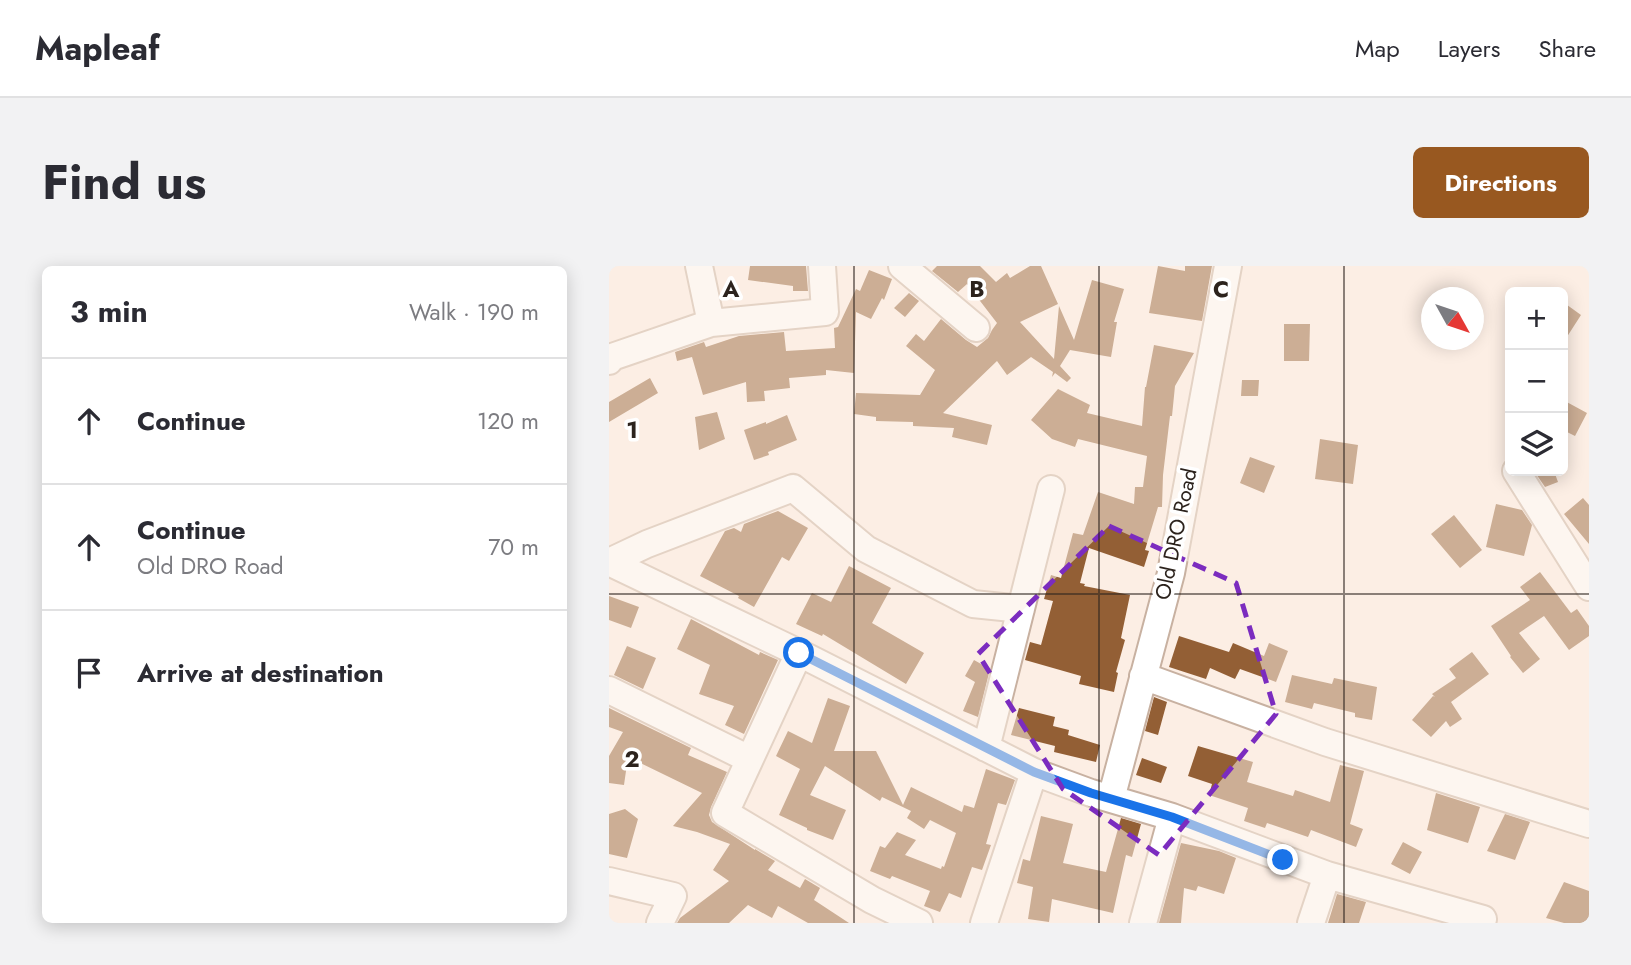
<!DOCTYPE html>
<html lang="en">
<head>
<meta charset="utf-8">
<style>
  :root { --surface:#fff; --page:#f2f2f3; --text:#2b2b33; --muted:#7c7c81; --line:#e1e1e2; --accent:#985820 }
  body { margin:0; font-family:Jost,sans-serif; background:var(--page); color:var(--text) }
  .controls { position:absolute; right:21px; top:21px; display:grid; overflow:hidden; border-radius:10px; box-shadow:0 4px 18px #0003 }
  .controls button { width:63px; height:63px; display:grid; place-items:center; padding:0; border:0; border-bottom:2px solid var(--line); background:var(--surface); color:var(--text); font:35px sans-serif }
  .compass { position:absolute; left:812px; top:21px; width:63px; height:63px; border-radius:50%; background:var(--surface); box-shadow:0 4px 18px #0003; rotate:130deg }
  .stop { position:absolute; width:21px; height:21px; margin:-16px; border:5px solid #1a73e8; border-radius:50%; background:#fff }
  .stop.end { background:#1a73e8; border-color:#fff; box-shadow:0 2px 7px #0008 }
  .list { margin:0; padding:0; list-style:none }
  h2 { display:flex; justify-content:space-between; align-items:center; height:91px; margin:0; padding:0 28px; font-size:30px }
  h2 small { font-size:23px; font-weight:400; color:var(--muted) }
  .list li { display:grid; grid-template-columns:46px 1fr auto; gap:21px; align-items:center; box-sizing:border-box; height:126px; padding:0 28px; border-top:2px solid var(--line) }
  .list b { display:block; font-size:26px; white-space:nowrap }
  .list p { margin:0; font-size:23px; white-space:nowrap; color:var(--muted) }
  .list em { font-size:23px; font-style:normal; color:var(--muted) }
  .icon { flex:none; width:38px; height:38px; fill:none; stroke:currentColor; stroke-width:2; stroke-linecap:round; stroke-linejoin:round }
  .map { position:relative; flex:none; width:980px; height:657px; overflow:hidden; border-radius:10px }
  header { display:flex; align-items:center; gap:42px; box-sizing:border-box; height:98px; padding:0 35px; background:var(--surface); border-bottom:2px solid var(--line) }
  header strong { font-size:33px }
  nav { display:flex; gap:38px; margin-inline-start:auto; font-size:24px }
  .intro { display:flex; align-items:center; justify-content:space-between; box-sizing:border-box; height:168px; padding:0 42px }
  h1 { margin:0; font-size:49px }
  .button { padding:18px 32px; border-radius:10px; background:var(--accent); color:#fff; font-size:24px; font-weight:700 }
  main { display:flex; gap:42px; padding:0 42px }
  aside { flex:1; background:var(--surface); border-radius:10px; box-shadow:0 4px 18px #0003 }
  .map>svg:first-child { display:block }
  .building { fill:#935f35 }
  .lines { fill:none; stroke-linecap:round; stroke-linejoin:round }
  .minor-casing { stroke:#c8b1a1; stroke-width:30 }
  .minor { stroke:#fff; stroke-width:26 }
  .route { stroke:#1a73e8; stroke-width:9 }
  .marked { fill:none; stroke:#7b2cbf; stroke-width:5; stroke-dasharray:14 9; stroke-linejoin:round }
  .grid { fill:none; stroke:#2c231d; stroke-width:2; stroke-opacity:0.55 }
  .labels { text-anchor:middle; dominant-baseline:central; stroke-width:7; stroke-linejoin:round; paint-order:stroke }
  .street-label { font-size:21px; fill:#2c231d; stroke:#fff }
  .grid-label { font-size:23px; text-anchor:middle; font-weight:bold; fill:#2c231d; stroke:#fff; stroke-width:7; stroke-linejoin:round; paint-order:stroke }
</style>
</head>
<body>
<header>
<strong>Mapleaf</strong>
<nav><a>Map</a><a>Layers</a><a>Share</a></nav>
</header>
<div class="intro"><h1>Find us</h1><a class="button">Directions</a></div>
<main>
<aside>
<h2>3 min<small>Walk · 190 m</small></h2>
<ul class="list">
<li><svg class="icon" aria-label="ahead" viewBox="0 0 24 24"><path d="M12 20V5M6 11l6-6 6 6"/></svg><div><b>Continue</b></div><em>120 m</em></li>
<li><svg class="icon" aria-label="ahead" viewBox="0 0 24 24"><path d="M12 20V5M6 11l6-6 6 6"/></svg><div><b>Continue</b><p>Old DRO Road</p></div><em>70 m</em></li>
<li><svg class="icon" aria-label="arrive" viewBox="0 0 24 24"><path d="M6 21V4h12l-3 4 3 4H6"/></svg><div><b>Arrive at destination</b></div></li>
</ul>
</aside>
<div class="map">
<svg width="980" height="657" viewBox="0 0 980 657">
  <rect width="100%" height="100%" fill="#fceee4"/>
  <path class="building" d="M141,0H197L199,25H184V20L139,14Z
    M328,0H371L387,16L398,7L401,12L421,0H432L449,38L411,56L445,93L450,40L465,74L483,14L515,23L505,56H508L502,91L461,84L451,100L462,112L458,116L446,107L443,111L444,106L422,91L398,109L388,95L334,147L383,159L378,179L343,171L345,162L304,160V156L267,155V151L245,148L247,127L311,129L326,104L297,80L307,68L315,75L332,53L357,74L368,81L379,72L383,64L388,57L358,18L349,26L323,5Z
    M549,0L576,5V0H603L593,55L540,47Z
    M260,4L283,13L275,34L273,32L262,53L247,46L245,107L217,104V109L180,112L181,122L155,125L156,135L138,136L137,116L94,129L83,91L68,95L66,86L95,76L97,81L130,70L175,66L177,85L226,82L225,62L229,61L247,23L251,25Z
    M300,27L310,35L296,51L285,42Z
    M954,36L972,49L954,77Z
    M675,58H701L700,95H675Z
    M545,79L585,87L566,120L563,150H561L554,209L553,241H549L536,284L540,285L535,301L480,282L471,317L476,318L475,320L521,329L512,372L516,374L507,406L509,407L505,426L470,418L472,410L416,394L421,376L432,379L444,335L435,333L442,309L452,312L464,267L474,269L489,226L525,238L526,221H534L538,190L469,173L466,181L443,173L422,154L449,123L481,139L478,147L533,160L536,121H537Z
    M41,112L49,127L0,156V136Z
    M633,114H650L649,130H632Z
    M954,134L978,147L966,170L954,164Z
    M108,146L116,173L90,184L86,151Z
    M178,149L188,174L159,186L160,189L145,194L135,164L157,156V158Z
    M711,173L749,179L744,218L706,213Z
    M641,191L666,200L655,227L631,217Z
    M925,205H945L949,216L936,221Z
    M974,232L980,239V278L955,248Z
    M887,238L913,244L923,259L915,290L877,281Z
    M169,245L199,262L180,295L173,291L145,341L129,332L130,330L91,310L116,265L125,262L132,266L135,258Z
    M845,249L873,284L851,302L822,268Z
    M240,300L282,322L263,357L315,387L297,418L214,368L213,370L187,358L203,327L222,336Z
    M931,306L962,347L968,343L980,360V370L960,384L935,350L910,367L931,393L914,407L901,391L902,390L882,360L921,334L911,321Z
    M0,330L30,341L22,362L0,354Z
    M82,353L150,389L151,386L169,394L135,468L116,459L125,440L90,428L101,399L68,383Z
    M570,370L620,386L624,377L655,390L660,377L679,385L667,416L631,403L626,413L601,402L597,413L560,401Z
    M18,380L47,392L34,423L5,409Z
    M863,386L880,408L842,436L853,453L841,461L837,455L822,471L803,454L824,430L826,431L823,428L847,412L840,403Z
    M365,394L381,403L369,451L354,445L366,416L356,410Z
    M683,409L723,418L725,412L768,421L763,454L746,451V447L705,437L703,443L676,436Z
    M545,431L558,436L549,469L536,465Z
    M219,432L241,440L225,485H267L294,539L302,521L353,546L355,539L365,542L377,503L406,514L397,539L389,537L377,578L382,579L373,604L363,601L352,632L340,627L331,646L315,640L321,625L283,610L281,613L261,605L271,580L276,582L288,566L307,574L296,589L332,603L333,600L335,601L347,567L321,554L315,563L298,552L302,545L273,531L271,535L216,500L201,529L237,544L224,574L198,564V562L170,549L191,503L167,490L179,465L203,477Z
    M0,442L82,482L79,489L118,506L102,541L100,549L103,556L146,584V583L166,595L159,604L191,622L196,613L211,622L205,634L240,657H199L169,640L163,652L139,639L120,657H68L71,652L120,615L104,604L121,578L88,566L64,560L93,527L19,491L15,519L0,517V490L14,466L0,461Z
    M410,442L446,451L444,460L460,464L459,469L491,479L487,496L445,486L446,480L402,469Z
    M589,480L644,496L638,516L684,530L686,524L721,536L731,499L755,505L741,558L754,563L747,581L702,564L699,571L658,557L656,562L635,555L639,542L600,529L603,518L579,510Z
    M533,492L558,501L552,517L527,509Z
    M827,527L871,541L859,577L818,564Z
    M16,543L29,553L18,592L0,588V548Z
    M896,548L921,556L906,594L878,585Z
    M432,550L464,558L454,597L497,606L512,552L532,558L523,591L517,589L504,647L443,633L440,656L419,653L424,621L408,617L414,593L421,595Z
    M794,576L813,586L801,608L782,598Z
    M572,577L610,585L627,592L615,628L589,620L587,625L575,622L572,657H550Z
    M955,616L980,625V657H955L937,652Z
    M728,628L757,636L750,657H719Z"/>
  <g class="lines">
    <g class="minor-casing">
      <path id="minor" d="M90,0L102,57L216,46L213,0
        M293,0L367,62
        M0,95L3,91L102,57
        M907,205L980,321
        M0,296L190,387L425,506L482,527L563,551L718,609L702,657
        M0,296L38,278L184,222L257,283L364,338L412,343
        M190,387L116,547L263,634L310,657
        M534,410L716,476L980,558
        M0,424L140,493
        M377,482L442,223
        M502,533L562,307L619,0
        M718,609L874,653L872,657
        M0,615L64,630L51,657
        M375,657L425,506
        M534,657L563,551"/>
    </g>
    <use href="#minor" class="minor"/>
  </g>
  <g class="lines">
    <path class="route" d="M190,387L425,506L482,527L563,551L674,594"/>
  </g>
  <path d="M0 0H980V657H0ZM500,260L627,317L667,448L550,589L454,523L369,388Z" fill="#fceee4" fill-opacity=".55" fill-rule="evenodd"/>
  <path class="marked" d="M500,260L627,317L667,448L550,589L454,523L369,388Z"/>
  <path class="grid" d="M245,0V657M490,0V657M735,0V657M0,328H980"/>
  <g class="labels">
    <g class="street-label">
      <text transform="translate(567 268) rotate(-78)">Old DRO Road</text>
    </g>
  </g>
  <g class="grid-label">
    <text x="122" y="31">A</text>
    <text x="368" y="31">B</text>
    <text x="612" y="31">C</text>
    <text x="23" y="172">1</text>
    <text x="23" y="501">2</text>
  </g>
</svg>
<div class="controls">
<button>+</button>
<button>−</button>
<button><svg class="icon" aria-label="layers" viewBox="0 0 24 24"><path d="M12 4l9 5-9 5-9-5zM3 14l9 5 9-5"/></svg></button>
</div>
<svg class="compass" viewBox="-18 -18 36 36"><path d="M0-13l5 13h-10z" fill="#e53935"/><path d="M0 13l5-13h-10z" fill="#7c7c81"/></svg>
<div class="stop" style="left:190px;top:387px"></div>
<div class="stop end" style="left:674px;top:594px"></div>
</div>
</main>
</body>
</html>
